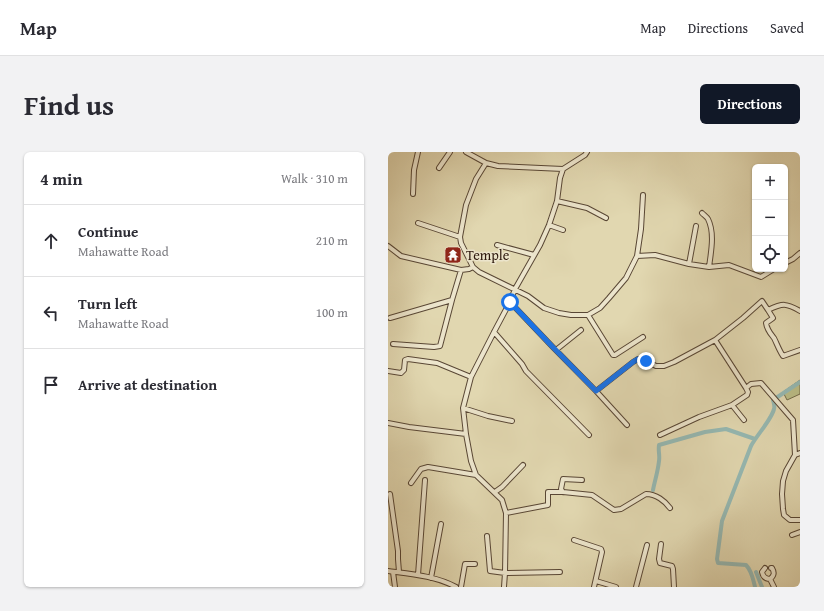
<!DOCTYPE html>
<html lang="en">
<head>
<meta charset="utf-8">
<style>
  :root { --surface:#fff; --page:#f2f2f3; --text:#2b2b33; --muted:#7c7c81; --line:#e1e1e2; --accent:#111827 }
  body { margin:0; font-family:"Gentium Book Plus",serif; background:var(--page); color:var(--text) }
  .controls { position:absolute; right:12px; top:12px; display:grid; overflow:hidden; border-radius:6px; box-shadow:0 1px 3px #0004 }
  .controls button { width:36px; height:36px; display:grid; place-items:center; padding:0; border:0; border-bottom:1px solid var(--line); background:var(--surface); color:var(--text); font:20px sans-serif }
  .stop { position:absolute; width:12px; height:12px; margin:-9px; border:3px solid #1a73e8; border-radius:50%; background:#fff }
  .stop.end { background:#1a73e8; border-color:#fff; box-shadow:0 1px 4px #0008 }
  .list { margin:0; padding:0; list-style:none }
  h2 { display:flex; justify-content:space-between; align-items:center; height:52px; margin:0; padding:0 16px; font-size:17px }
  h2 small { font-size:13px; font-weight:400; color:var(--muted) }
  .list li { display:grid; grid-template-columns:26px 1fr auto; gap:12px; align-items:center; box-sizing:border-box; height:72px; padding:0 16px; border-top:1px solid var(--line) }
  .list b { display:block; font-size:15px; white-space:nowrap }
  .list p { margin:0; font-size:13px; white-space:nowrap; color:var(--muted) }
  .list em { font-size:13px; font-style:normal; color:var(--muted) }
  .icon { flex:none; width:22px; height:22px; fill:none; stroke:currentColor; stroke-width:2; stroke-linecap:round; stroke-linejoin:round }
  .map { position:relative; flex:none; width:412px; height:435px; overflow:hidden; border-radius:6px }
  header { display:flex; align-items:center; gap:24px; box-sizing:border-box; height:56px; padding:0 20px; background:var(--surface); border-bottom:1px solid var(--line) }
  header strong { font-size:19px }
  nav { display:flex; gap:22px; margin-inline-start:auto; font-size:14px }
  .intro { display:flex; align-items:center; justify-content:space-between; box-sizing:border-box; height:96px; padding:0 24px }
  h1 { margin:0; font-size:28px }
  .button { padding:10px 18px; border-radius:6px; background:var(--accent); color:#fff; font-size:14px; font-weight:700 }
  main { display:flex; gap:24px; padding:0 24px }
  aside { flex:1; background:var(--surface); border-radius:6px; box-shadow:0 1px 3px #0004 }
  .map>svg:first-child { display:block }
  .green { fill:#babc86; stroke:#736a49 }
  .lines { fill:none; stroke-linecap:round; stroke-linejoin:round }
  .canal { stroke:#95b8b2; stroke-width:4 }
  .minor-casing { stroke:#594735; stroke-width:6 }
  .minor { stroke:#ece5cc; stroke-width:4 }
  .route { stroke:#1a73e8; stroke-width:5 }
  .labels { text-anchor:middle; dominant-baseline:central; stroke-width:3; stroke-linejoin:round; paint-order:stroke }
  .poi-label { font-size:14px; fill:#2c170c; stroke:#ece5cc; text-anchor:start }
</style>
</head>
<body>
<header>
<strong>Map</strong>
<nav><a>Map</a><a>Directions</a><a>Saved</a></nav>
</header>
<div class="intro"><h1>Find us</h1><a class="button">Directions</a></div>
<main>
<aside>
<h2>4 min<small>Walk · 310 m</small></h2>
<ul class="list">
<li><svg class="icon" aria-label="ahead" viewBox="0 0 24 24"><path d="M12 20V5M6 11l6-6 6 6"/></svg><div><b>Continue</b><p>Mahawatte Road</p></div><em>210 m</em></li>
<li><svg class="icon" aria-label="left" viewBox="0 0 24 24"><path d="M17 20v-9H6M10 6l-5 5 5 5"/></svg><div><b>Turn left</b><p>Mahawatte Road</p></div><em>100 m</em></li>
<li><svg class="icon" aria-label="arrive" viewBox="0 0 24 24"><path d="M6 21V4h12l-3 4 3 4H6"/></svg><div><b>Arrive at destination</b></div></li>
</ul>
</aside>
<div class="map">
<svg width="412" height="435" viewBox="0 0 412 435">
  <rect width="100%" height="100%" fill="#e1d7b0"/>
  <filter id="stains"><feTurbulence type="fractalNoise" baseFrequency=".005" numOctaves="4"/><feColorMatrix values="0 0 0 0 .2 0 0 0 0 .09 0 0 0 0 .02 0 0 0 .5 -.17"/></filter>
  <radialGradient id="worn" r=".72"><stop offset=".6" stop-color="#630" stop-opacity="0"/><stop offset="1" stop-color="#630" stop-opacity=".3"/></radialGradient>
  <path class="green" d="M412,228V242L399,248L395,240Z"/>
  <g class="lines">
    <path class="canal" d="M265,338C267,328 270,319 271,309C272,303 270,299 271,293L317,280L338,277L367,287
      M368,420L374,435
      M367,435C365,427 364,419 358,413L330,411L329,407L334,369L363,294C368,284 384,267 386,257C387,254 386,251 385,248L412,230"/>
    <g class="minor-casing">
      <path id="minor" d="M78,0L98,11L110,14L175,17
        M51,16L62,0
        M25,42L26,18L30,0
        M169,49L199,56L218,66
        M314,61C316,63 319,65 320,67C327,81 323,100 321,115
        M30,71L72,85
        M161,73L175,78
        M109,93L146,103
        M0,94L13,104L73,118L81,117L85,115L91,120L140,144L156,156L171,161L183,163H200L212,156L221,146L238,126L249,104L253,77L255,43
        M249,104L267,103L301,112L321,115L341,113L373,125L386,117
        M397,111L405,107L412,101
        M301,112L308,74
        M85,115L73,91L72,85L78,53L88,27L98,11
        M122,150C150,180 179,210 208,239L245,210L250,207L258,209L268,214H276L286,210L327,188L355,166L374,149L380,158C395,151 398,151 412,159
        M380,158L385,166L378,171C379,178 382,181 386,186C389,192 391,198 395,204L412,198
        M200,163L225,203H227L255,185
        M2,166L64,148
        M106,180L134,212L138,219L201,283
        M327,188L358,236L363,232L373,231L405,268L407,303
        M5,192L46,195L52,194L64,148L73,118
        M168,198L193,178
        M0,219L13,221L16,218L17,208L20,207L49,211L83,225
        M208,239L239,273
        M344,253L356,268
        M75,256L100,264L124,269
        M0,271L21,275L78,282
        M272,283L311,265L344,253L359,243L360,240L358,236
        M412,301L407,303L398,319L395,329L394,342L395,357L396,363L402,368H412
        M23,331L33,317L40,315L88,323
        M107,340L114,335L135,313
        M175,340L173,337L175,327L194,328
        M2,342L10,399V407L11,420
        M118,361L160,353V340H175L204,343L226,358L233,357L258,342C268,342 277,349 282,356
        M404,383L412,380
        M99,384L102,419L117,421L172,420
        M186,388L213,397L214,400L206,435
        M273,392L271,407L272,411L284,414L285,417L286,435
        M377,416L374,420C375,425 378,427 382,427
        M383,416H384C387,421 386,424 382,427L386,435
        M0,419C23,422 48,424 68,435
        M5,420L7,435
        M30,423L37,328
        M43,426L53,372
        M208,429L228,435
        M73,435L77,412H87
        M116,435L117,421L118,361L114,348L88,323L83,309L78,282L75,256L83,225L106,180L122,150L127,137L152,93L161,73L169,49L172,26L175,17L197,3L199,0
        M248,435L259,393"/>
    </g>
    <use href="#minor" class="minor"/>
  </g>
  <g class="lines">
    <path class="route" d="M122,150C150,180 179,210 208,239L245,210L250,207L258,209"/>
  </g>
  <defs>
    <g id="temple-square" transform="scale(0.9)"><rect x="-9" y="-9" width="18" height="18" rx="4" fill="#8f2418" stroke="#ece5cc"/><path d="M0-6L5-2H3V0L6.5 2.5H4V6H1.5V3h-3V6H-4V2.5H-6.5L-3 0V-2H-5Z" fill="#fff"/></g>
  </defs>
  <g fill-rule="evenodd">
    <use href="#temple-square" x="65" y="103"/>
  </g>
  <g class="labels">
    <g class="poi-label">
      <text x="78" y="103">Temple</text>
    </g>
  </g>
  <rect width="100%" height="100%" filter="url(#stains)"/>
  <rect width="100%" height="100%" fill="url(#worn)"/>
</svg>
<div class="controls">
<button>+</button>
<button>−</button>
<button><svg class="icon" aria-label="locate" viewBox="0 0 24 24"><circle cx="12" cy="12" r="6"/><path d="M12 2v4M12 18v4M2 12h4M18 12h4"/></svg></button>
</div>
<div class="stop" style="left:122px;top:150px"></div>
<div class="stop end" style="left:258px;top:209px"></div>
</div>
</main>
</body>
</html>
